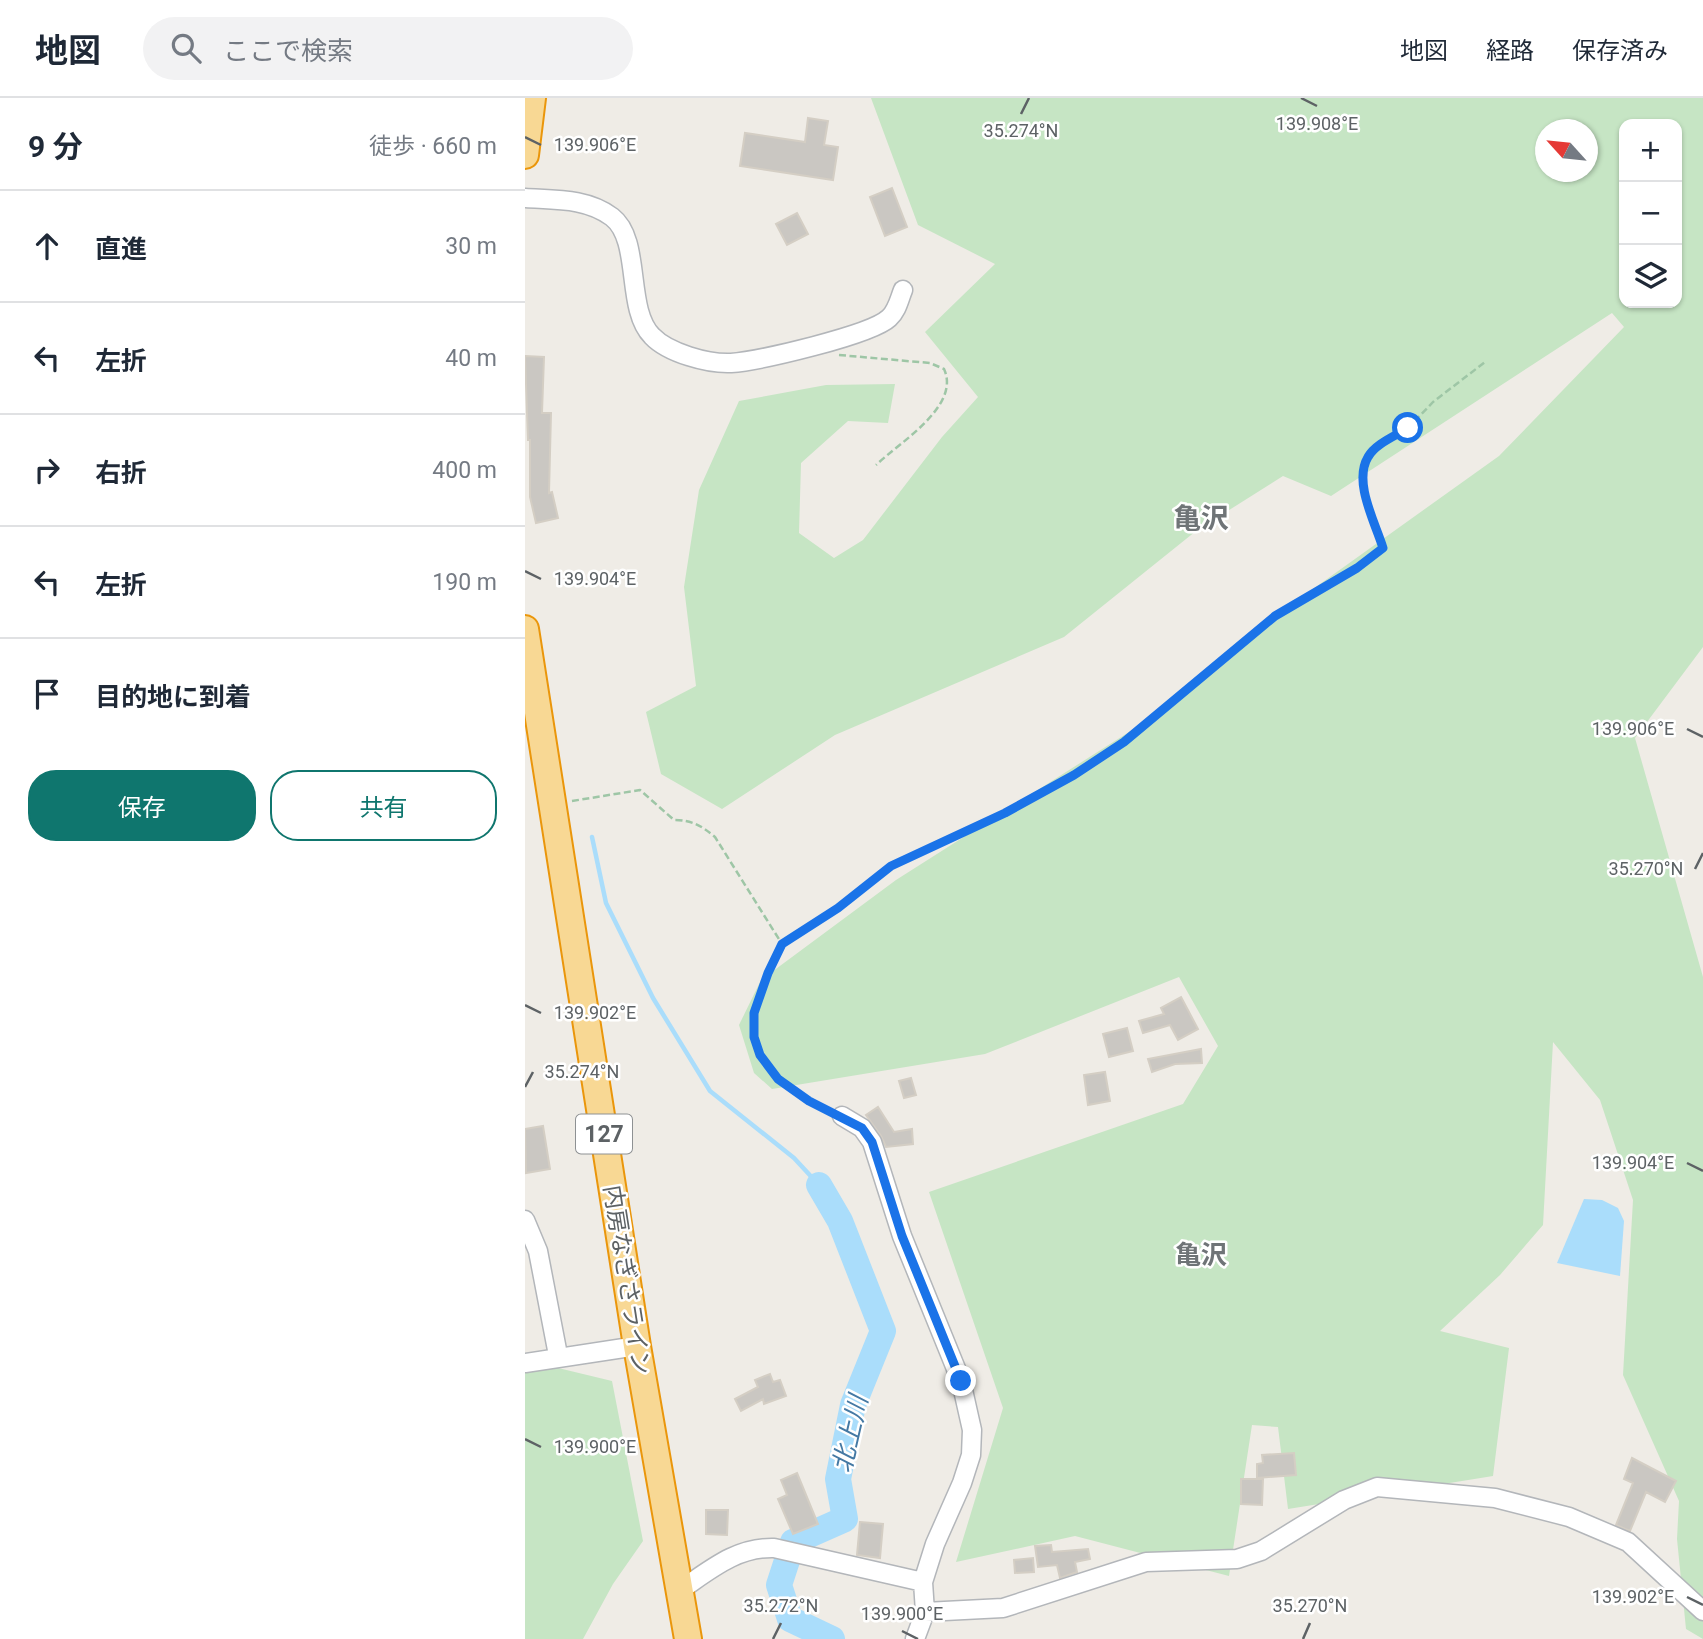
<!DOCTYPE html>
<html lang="ja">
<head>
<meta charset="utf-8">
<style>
  :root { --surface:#fff; --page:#f2f2f3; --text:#1f2937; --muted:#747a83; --line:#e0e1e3; --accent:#0f766e }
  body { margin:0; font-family:Roboto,"Noto Sans JP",sans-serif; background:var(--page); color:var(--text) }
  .controls { position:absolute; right:21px; top:21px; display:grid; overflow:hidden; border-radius:14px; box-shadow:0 2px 5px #0004 }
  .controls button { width:63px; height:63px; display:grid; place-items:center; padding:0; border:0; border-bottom:2px solid var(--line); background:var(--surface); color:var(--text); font:35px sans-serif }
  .compass { position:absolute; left:1010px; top:21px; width:63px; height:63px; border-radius:50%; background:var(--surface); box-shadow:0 2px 5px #0004; rotate:297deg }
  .stop { position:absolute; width:21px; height:21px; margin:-16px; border:5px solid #1a73e8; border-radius:50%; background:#fff }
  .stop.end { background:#1a73e8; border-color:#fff; box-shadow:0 2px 7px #0008 }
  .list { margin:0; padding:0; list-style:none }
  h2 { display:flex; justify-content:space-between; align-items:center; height:91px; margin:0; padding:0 28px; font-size:30px }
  h2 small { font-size:23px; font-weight:400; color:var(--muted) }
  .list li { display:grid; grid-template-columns:46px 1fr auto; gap:21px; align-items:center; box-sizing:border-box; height:112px; padding:0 28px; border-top:2px solid var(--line) }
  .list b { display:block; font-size:26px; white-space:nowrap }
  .list em { font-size:23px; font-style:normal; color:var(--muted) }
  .actions { display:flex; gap:14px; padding:21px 28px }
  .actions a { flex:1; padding:16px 0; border:2px solid var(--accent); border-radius:28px; text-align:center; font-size:24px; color:var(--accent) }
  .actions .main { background:var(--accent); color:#fff }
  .icon { flex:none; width:38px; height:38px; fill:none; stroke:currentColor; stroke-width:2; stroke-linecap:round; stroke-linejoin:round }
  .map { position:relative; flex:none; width:1178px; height:1541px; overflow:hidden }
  header { display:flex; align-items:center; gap:42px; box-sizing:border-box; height:98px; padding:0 35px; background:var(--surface); border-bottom:2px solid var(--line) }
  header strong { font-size:33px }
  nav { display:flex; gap:38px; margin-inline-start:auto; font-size:24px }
  .search { width:490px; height:63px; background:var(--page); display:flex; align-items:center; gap:18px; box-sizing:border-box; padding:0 24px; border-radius:38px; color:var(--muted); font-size:26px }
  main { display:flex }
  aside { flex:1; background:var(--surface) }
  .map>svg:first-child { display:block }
  .green { fill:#c6e5c4; fill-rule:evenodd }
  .water { fill:#aaddfb }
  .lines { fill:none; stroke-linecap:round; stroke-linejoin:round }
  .stream { stroke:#aaddfb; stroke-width:4.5 }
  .river { stroke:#aaddfb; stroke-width:26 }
  .building { fill:#cac7c2; stroke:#d4cec4; stroke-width:2 }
  .minor-casing { stroke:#b3b6ba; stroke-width:21 }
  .highway-casing { stroke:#ea960b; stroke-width:30 }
  .path { stroke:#9ec6a6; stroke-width:2.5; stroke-dasharray:7 3.5; stroke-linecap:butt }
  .minor { stroke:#fff; stroke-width:18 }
  .highway { stroke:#f8d894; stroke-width:26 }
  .route { stroke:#1a73e8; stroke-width:9 }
  .ticks { fill:none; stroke:#5d6265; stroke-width:2.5 }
  .labels { text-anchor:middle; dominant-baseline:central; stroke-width:5; stroke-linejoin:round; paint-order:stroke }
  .shield { fill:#fff; stroke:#8e9193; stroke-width:2 }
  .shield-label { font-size:23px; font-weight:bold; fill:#5d6265 }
  .street-label { font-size:24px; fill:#5d6265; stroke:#fff }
  .neighbourhood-label { font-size:26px; font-weight:bold; fill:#6f7477; stroke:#fff }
  .water-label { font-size:26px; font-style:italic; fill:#4479a4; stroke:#fff }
  .quarter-label { font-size:28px; font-weight:bold; fill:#6f7477; stroke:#fff }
  .ticks-label { font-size:18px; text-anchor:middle; fill:#5d6265; stroke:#fff; stroke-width:5; stroke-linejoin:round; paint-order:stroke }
</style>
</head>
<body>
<header>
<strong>地図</strong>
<div class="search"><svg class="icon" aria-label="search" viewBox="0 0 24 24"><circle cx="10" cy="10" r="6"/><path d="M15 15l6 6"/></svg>ここで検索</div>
<nav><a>地図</a><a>経路</a><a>保存済み</a></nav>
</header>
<main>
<aside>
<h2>9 分<small>徒歩 · 660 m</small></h2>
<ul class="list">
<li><svg class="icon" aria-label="ahead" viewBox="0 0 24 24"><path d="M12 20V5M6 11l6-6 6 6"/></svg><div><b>直進</b></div><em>30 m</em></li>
<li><svg class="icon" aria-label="left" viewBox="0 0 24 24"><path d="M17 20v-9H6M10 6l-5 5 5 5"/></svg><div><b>左折</b></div><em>40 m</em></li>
<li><svg class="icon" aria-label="right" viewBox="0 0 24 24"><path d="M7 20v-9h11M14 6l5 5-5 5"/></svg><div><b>右折</b></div><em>400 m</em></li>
<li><svg class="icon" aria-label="left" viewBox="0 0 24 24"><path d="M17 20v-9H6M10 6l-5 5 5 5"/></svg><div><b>左折</b></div><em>190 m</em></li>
<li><svg class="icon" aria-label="arrive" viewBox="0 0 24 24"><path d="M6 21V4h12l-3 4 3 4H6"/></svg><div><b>目的地に到着</b></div></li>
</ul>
<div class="actions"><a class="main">保存</a><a>共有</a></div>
</aside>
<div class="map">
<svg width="1178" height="1541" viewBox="0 0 1178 1541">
  <rect width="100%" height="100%" fill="#efece6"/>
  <path class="green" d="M346,0H1178V549L1110,640L1178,879V1541L1161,1531L1152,1441L1154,1403L1098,1277L1108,1102L1075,1002L1028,944L1018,1127L975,1177L915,1233L984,1250L968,1378L763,1411L753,1329L727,1327L704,1478L550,1438L431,1464L478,1310L404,1094L658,1006L693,948L654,879L460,956L247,991L229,975L214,927L236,882L371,782L626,620L732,531L974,358L1099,229L1087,215L806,398L758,378L671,433L539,539L310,637L197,711L136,676L121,614L171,588L159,489L174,392L214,303L301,287L370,286L363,325L323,323L276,365L274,435L309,460L338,442L417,339L453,299L400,234L470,166L393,127ZM1099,26H1152V205H1099ZM1020,32H1062V74H1020Z
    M0,1262L87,1283L118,1443L88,1486L58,1541H0Z"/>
  <path class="water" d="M1059,1101L1077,1102L1093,1110L1099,1123L1095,1178L1032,1165Z"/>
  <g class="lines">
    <path class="stream" d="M67,739L81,805L128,900L185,993L269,1060L294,1087"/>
    <path class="river" d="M294,1087L315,1123L358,1233L328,1307L313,1381L320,1421L268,1444L254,1487L265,1521L307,1541"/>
  </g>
  <path class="building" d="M283,20L303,23L299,47L313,49L308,82L215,68L220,35L280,44Z
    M367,90L382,129L360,138L345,99Z
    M272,115L283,136L262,147L251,126Z
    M0,258L19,259L17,315H26L24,395L27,394L33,420L11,425L5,399V342H3Z
    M656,899L673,931L653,942L645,927L618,935L614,923L639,916L636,910Z
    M602,930L608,953L584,959L578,936Z
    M676,951L677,965L650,966L627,974L623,961Z
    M580,974L585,1003L563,1007L559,977Z
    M386,980L391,997L379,1000L374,983Z
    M353,1009L369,1034L387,1031L388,1046L361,1049L356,1038L341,1017Z
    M18,1028L25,1071L1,1075L0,1031Z
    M245,1276L248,1284L255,1282L261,1298L239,1306L238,1301L216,1313L210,1301L233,1289L230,1282Z
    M769,1355L771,1377L732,1380V1366L738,1365L737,1357Z
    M1107,1360L1151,1383L1140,1404L1121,1394L1105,1433L1091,1427L1108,1385L1099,1381Z
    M272,1375L293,1426L268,1436L253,1401L262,1397L256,1382Z
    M716,1381H738L737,1407L716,1406Z
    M181,1412H203L202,1437L181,1436Z
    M335,1424L358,1426L355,1460L332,1457Z
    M526,1447L527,1454L563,1451L565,1461L550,1464L552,1474L535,1480L532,1467L513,1469L510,1448Z
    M508,1460L509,1474L490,1475L489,1462Z"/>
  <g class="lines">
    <g class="minor-casing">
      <path id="minor" d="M0,100C30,102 62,100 87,119C117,142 100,211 127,238C143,255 183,266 206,265C234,263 346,237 364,220C372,213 374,202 378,192
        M317,1018L337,1030L347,1044L377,1138L436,1283L447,1332L446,1357L437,1385L410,1446L398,1484L400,1514L390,1541
        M0,1122L13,1153L33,1257
        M0,1265L112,1248
        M154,1493C185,1472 211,1449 249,1450L398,1484
        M400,1514L478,1510L621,1464L712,1461L736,1453L819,1402L852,1389L970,1400L1044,1419L1103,1444L1178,1513"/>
    </g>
    <g class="highway-casing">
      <path id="highway" d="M0,57L7,0
        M0,531L112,1248L163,1541"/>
    </g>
    <path class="path" d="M314,257L405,265L419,271C436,308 375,344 351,367
      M47,703L115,692L149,722C167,722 177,728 190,739L257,846
      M303,1011C245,986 217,954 238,890C242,876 248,858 257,846C269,831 294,823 310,812C330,798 347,778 368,767C428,735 490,712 548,678C621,634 679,572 746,521C781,494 823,477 857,450L836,378L843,358L852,349L883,330L908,304L960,264"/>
    <use href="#minor" class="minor"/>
    <use href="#highway" class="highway"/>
  </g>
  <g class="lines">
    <path class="route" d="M436,1283L377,1138L347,1044L337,1030L284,1003L253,981L235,957L229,939V915L243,875L257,846L313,810L366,768L480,715L549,677L599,644L750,518L832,470L858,450C850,424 828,384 843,359C850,346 870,338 883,330"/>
  </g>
  <path class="ticks" d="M776,0L792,8M496,16L504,0M0,39L16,47M0,473L16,481M1162,631L1178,639M1170,771L1178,755M0,907L16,915M0,989L8,974M1162,1065L1178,1073M0,1341L16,1349M1162,1499L1178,1507M377,1533L393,1541M248,1541L256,1525M778,1541L785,1525"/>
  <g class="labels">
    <rect class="shield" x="51" y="1016.5" width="56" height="39" rx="5"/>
    <g class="shield-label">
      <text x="79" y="1036">127</text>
    </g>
    <g class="street-label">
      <text transform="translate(102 1182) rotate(81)">内房なぎさライン</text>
    </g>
    <g class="neighbourhood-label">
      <text x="676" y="1157">亀沢</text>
    </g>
    <g class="water-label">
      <text transform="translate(325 1336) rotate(-77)">北上川</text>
    </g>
    <g class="quarter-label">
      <text x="676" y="420">亀沢</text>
    </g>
  </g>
  <g class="ticks-label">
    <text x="792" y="32">139.908°E</text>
    <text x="496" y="39">35.274°N</text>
    <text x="70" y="53">139.906°E</text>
    <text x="70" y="487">139.904°E</text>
    <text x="1108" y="637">139.906°E</text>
    <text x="1121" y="777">35.270°N</text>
    <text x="70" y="921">139.902°E</text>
    <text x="57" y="980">35.274°N</text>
    <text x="1108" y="1071">139.904°E</text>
    <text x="70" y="1355">139.900°E</text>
    <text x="1108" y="1505">139.902°E</text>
    <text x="256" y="1514">35.272°N</text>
    <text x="785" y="1514">35.270°N</text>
    <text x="377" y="1522">139.900°E</text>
  </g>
</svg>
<div class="controls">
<button>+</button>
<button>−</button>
<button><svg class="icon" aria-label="layers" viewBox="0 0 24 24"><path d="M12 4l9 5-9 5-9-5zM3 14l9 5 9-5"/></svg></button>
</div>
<svg class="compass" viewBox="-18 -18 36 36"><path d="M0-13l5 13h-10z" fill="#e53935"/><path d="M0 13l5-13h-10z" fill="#747a83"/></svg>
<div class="stop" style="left:883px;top:330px"></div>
<div class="stop end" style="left:436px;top:1283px"></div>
</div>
</main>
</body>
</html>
